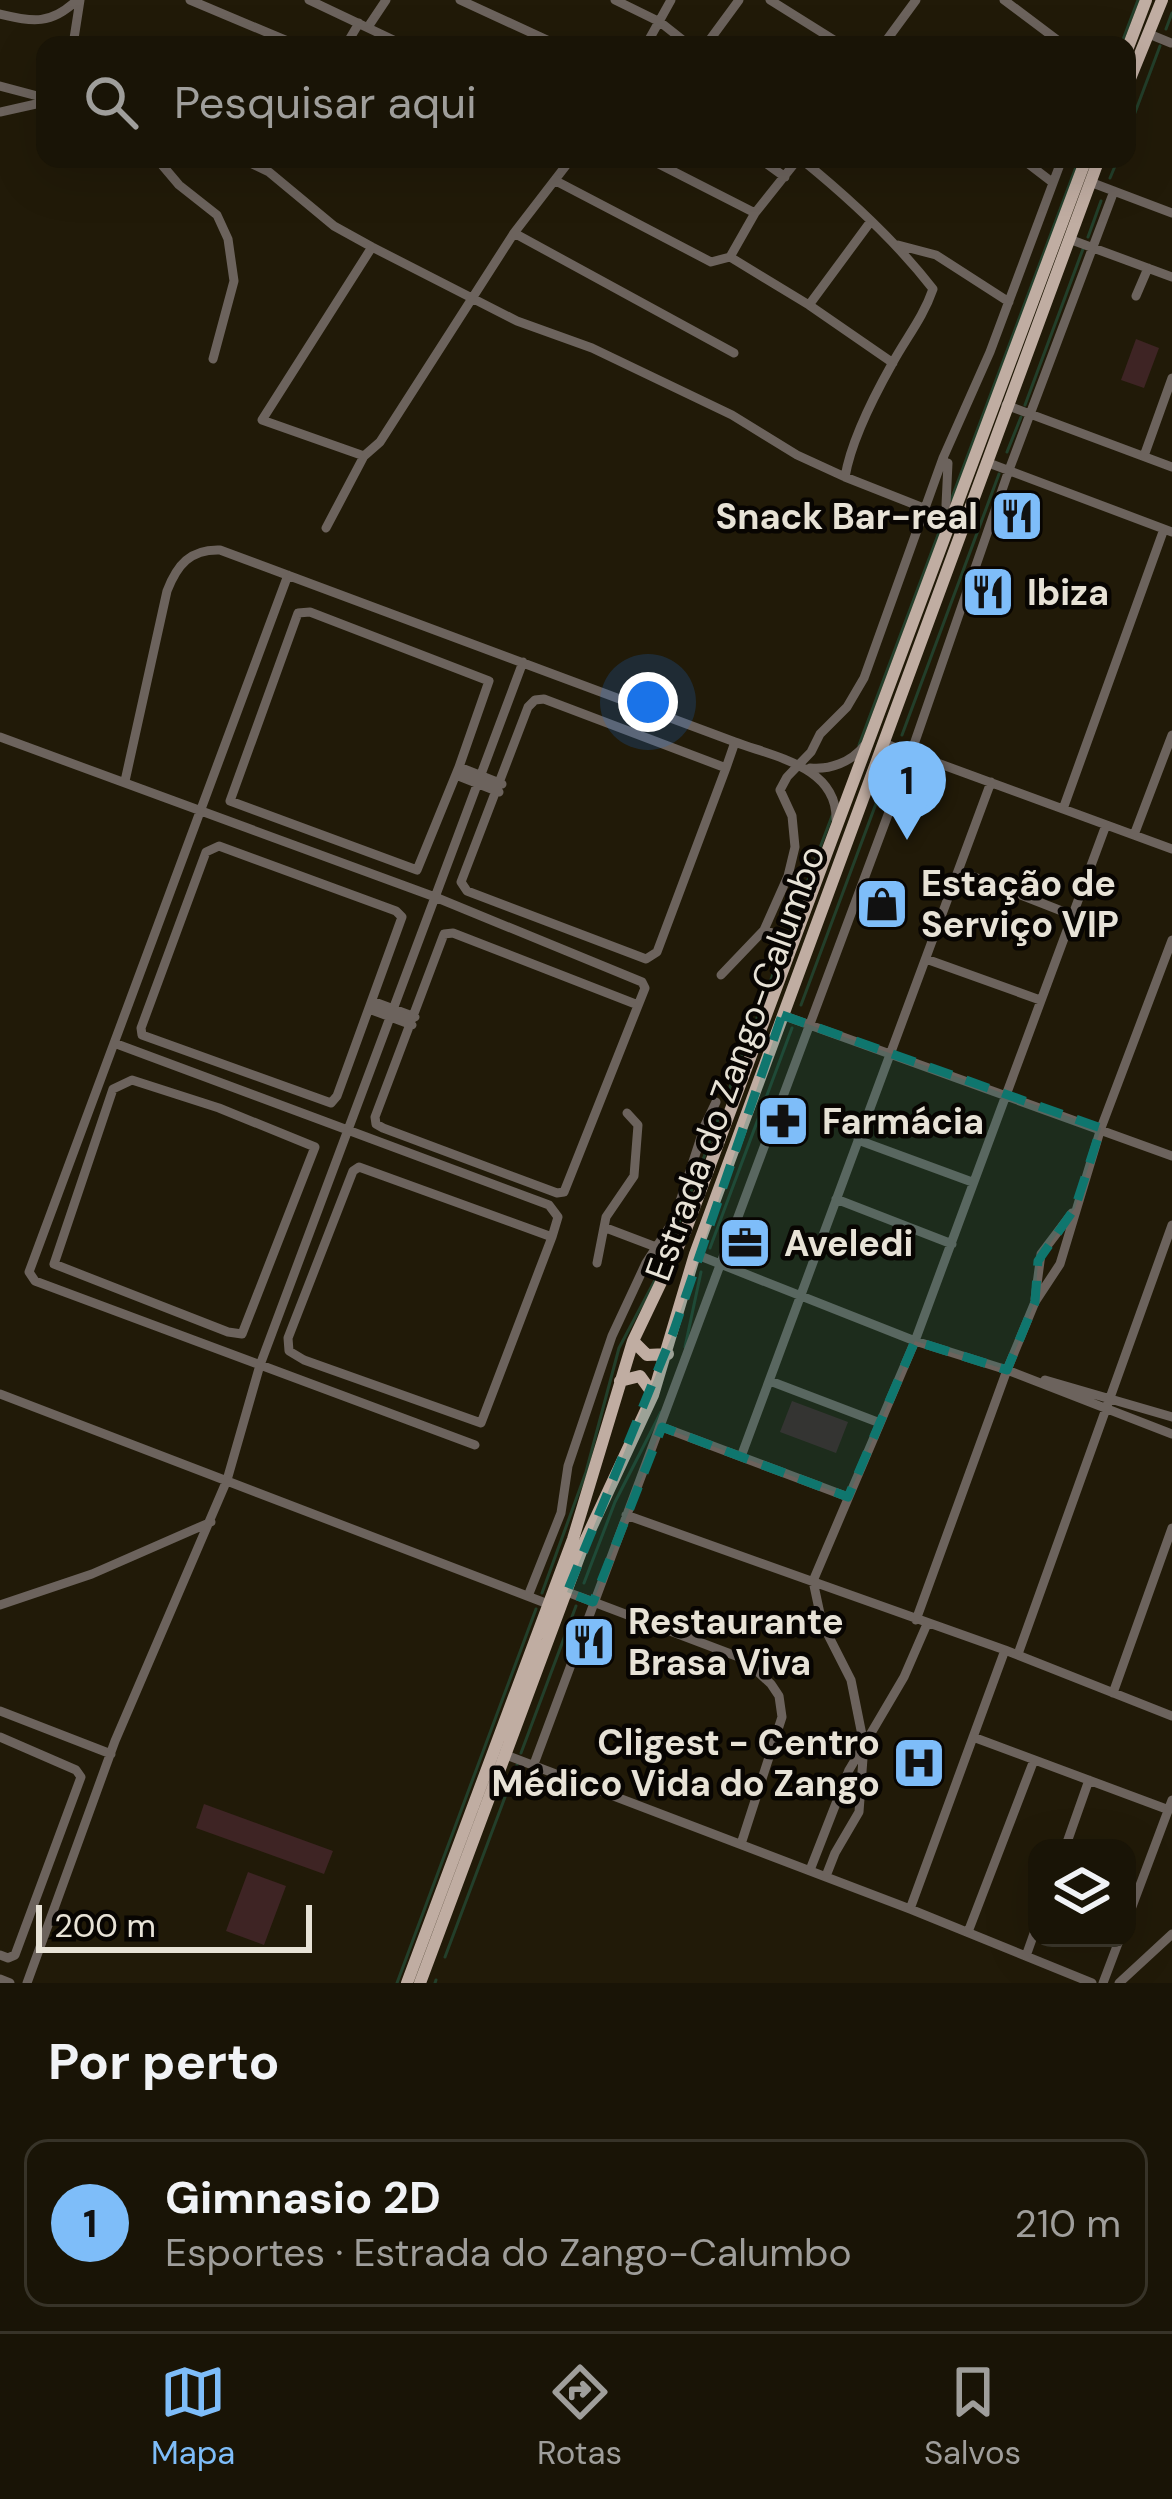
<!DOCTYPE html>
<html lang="pt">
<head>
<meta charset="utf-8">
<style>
  :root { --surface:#191406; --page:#262114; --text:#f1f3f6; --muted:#9f9e9b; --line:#373328; --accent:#7ebdf9 }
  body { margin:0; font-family:"DM Sans",sans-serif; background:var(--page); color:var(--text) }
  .controls { position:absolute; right:36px; bottom:36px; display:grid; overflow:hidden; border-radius:24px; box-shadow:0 12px 48px #0002 }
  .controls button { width:108px; height:108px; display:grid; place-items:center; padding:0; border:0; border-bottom:3px solid var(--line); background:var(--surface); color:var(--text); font:60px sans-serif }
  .scale { position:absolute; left:36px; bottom:30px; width:276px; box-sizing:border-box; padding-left:12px; border:6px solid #e7e2d6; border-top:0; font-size:33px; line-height:42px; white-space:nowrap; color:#e7e2d6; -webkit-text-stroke:9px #080502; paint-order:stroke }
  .you { position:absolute; left:648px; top:702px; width:42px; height:42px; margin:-30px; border:9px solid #fff; border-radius:50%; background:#1a73e8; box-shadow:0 0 0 18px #1a73e833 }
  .badge { display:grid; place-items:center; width:78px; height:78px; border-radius:50%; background:var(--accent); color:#111; font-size:39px; font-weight:700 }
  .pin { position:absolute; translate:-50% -99px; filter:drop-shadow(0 3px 6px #0008) }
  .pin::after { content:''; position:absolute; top:63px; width:42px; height:36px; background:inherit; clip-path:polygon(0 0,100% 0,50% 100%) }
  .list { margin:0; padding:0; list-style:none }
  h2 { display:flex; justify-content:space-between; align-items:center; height:156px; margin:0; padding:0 48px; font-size:51px }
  h2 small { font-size:39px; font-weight:400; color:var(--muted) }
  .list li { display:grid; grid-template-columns:78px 1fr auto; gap:36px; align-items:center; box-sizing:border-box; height:168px; margin:0 24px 24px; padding:0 24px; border:3px solid var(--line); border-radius:24px }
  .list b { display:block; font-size:45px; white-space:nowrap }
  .list p { margin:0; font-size:39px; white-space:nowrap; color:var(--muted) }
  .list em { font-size:39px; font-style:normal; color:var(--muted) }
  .icon { flex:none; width:66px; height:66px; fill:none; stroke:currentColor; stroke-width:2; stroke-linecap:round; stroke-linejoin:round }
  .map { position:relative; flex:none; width:1172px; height:1983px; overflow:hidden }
  .search { position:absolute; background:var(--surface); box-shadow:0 12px 48px #0002; left:36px; right:36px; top:36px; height:132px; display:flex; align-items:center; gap:30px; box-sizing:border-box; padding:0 42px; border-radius:24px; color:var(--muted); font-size:45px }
  .sheet { height:348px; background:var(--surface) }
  nav { display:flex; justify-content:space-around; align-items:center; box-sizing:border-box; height:168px; border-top:3px solid var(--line); background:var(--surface); font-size:33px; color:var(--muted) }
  nav a { display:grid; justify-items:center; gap:6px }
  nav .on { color:var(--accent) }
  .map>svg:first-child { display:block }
  .garden { fill:#3e2424 }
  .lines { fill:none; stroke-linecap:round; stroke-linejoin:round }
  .stream { stroke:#233f2a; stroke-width:3 }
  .minor { stroke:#6c635d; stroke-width:9 }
  .major { stroke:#c0ada2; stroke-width:12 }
  .marked { fill:#0f766e; fill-opacity:0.2; stroke:#0f766e; stroke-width:9; stroke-dasharray:24 15; stroke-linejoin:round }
  .labels { text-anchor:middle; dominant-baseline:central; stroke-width:9; stroke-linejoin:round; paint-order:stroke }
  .poi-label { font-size:36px; font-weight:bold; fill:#e7e2d6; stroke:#080502; text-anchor:start }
  .street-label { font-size:36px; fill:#e7e2d6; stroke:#080502 }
</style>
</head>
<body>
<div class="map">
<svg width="1172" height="1983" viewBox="0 0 1172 1983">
  <rect width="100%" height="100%" fill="#211a08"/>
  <path class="garden" d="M1136,339L1159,348L1144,388L1121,380Z
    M792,1401L848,1422L836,1453L780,1432Z
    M204,1804L333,1851L324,1874L196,1828Z
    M248,1872L286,1886L264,1945L226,1931Z"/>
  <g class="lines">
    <path class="stream" d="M1166,29L1172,13
      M1121,45L1138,0
      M1127,134L1160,46
      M1110,178L1118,159
      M1088,237L1101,201
      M1025,405L1083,249
      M1007,452L1021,417
      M951,500L1079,159
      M902,735L999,474
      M859,745L947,511
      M790,927L832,816
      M801,1005L893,758
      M754,1026L784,944
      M726,1098L747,1041
      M710,1248L792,1028
      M685,1347L701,1272
      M584,1583L615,1502L661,1412
      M542,1593L586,1472L619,1348L664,1263L721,1112
      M521,1753L576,1606
      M445,1957L517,1765
      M397,1983L536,1609
      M435,1983L436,1980"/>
    <path class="minor" d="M190,0L297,45
      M309,0L404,45
      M460,0L558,45
      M615,0L660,22L689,45
      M770,0L842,45
      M1004,0L1064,45
      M0,14C33,22 51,25 77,0
      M368,27L386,0
      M1149,34L1171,43
      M73,45L80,0
      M346,45L359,23
      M646,45L671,0
      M706,45L739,0
      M883,45L916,0
      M0,86L45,98
      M0,112L45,102
      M157,159L179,185L217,215L228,239L234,281L213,359
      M242,159L269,172L334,226L372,247L517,321L592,348L732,415L797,455L845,477
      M649,159L755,213
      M760,159L785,177
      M801,159C849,198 895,240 933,289C923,318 906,338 892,364C874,396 851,441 845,477L926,509
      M1022,159L1052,182
      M556,181L711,262L730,257L755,213L798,159
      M1090,182L1172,213
      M514,233L734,353
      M1069,239L1172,277
      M898,245L936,255L1009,302
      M372,247L262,420L364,456L380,442L514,233L571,159
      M730,257L809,305L893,363
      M1136,296L1148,268
      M809,305L871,221
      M1006,405L1172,467
      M1144,456L1172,378
      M986,462L1172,532
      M946,505L948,463
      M326,528L364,456
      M288,575L29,1272L35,1281L475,1445
      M310,612L489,681L459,767L417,870L230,801L298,613Z
      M0,737L435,897L642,982L645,988L564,1192L557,1193L383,1128L376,1124L375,1117L444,934L453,933L638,1005
      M735,742C775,757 837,767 836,819
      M883,743L1172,849
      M459,767L502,784
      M810,768C830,770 851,762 864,746
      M456,775L499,792
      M125,781L167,591C177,565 190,549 220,550L735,742L726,768L657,952L646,959L467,891L461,882L528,707L535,700L544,699L726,768
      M1063,809L1164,529
      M1134,835L1172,735
      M219,846L396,911L402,917L337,1096L331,1103L142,1035L141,1028L206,852Z
      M959,871L1072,915
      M764,930L794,941
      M926,959L1040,1000
      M721,975L764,930L788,876L795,847L792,816L780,790L787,777L811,752L820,734L847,707L864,678L943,458L990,352L1062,159
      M372,1001L415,1017
      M369,1009L412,1025
      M782,1015L1172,1156
      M114,1043L549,1205L558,1217L552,1237
      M132,1080L219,1108L315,1147L242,1334L228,1332L54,1264L113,1089Z
      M858,1140L972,1182
      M359,1167L552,1237L481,1423L304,1360L289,1351L288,1338L353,1171Z
      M836,1199L952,1244
      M606,1228L656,1247
      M695,1254L915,1341L1007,1370L1172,1434
      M597,1263L606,1217L634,1176L638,1125L627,1113
      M1035,1299L1041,1254L1072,1213
      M1045,1380L1172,1417
      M770,1381L880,1423
      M0,1394L548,1604
      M662,1427L848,1497
      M742,1454L991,782
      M626,1515L1005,1650L1172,1716
      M567,1592L744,1659L771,1684L779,1696L782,1717L741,1844
      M528,1596L561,1513L568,1466L612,1336L646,1263L674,1220L705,1125L716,1102
      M0,1605L92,1574L211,1522
      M916,1620L1007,1370L1035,1302L1060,1264L1101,1128L1172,940
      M1018,1654L1172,1225
      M1113,1693L1172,1528
      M0,1711L111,1754
      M0,1737L76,1770L81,1777L15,1955L8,1958L0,1955
      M973,1737L1169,1810
      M506,1755L910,1909L1092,1983
      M534,1764L911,753L1009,470L1114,191
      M1065,1848L1089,1780
      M810,1870L849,1770L864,1745L851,1680L822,1623L813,1581L915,1341L1106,825
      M826,1876L835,1853L859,1812L864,1745L904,1677L927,1624
      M910,1909L1005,1650
      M1127,1920L1172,1800
      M968,1932L1034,1760
      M1026,1956L1037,1925
      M0,1979L10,1983
      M27,1983L115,1741L227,1480L260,1365L523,662
      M1103,1983L1120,1938
      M1119,1983L1172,1934"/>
    <path class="major" d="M1127,50L1146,0
      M1127,86L1162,0
      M633,1341L647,1355L668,1354
      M620,1381L640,1376L653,1394
      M407,1983L573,1539L633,1341L685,1232L1086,159
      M420,1983L585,1541L653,1395L695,1254L1099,159"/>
  </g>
  <path class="marked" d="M782,1015L1101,1128L1075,1208L1038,1261L1035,1302L1007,1370L915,1341L848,1497L662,1427L593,1602L567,1592L673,1333Z"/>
  <defs>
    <g id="restaurant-square" transform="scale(2.7)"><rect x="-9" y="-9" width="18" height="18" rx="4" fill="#7ebdf9" stroke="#080502"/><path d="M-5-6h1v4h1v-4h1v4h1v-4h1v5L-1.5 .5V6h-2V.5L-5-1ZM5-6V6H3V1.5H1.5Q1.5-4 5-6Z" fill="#111"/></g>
    <g id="shop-square" transform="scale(2.7)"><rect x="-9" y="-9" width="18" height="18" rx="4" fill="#7ebdf9" stroke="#080502"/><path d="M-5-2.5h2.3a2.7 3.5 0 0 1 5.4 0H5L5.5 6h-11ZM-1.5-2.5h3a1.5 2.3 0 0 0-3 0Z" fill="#111"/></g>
    <g id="pharmacy-square" transform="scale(2.7)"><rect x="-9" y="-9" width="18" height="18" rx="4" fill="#7ebdf9" stroke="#080502"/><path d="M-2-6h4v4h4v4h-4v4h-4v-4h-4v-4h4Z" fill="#111"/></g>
    <g id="office-square" transform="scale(2.7)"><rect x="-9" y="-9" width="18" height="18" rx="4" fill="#7ebdf9" stroke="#080502"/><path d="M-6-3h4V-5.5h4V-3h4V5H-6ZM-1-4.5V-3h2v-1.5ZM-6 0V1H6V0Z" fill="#111"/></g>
    <g id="hospital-square" transform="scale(2.7)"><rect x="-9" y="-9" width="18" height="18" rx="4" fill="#7ebdf9" stroke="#080502"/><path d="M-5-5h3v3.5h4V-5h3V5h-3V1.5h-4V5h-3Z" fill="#111"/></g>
  </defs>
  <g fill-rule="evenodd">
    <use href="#restaurant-square" x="1017" y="516"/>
    <use href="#restaurant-square" x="988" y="592"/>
    <use href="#shop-square" x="882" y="904"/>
    <use href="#pharmacy-square" x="783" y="1121"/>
    <use href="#office-square" x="745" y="1243"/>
    <use href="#restaurant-square" x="589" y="1642"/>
    <use href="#hospital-square" x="919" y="1763"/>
  </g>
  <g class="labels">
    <g class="poi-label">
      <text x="978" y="516" text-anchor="end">Snack Bar-real</text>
      <text x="1027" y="592">Ibiza</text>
      <text x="921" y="883">Estação de<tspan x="921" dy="41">Serviço VIP</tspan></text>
      <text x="822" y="1121">Farmácia</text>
      <text x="784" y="1243">Aveledi</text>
      <text x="628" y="1621">Restaurante<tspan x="628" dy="41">Brasa Viva</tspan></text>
      <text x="880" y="1742" text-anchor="end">Cligest - Centro<tspan x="880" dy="41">Médico Vida do Zango</tspan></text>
    </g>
    <g class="street-label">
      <text transform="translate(735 1063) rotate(-70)">Estrada do Zango-Calumbo</text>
    </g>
  </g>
</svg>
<div class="controls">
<button><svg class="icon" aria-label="layers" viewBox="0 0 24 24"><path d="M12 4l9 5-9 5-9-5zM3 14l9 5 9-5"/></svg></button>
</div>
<div class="scale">200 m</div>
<div class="you"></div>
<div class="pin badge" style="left:907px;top:840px">1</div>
<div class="search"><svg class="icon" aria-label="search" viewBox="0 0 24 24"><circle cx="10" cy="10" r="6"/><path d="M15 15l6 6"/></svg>Pesquisar aqui</div>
</div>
<section class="sheet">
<h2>Por perto<small></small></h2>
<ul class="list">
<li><span class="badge">1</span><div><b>Gimnasio 2D</b><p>Esportes · Estrada do Zango-Calumbo</p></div><em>210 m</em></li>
</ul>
</section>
<nav>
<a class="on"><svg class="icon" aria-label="map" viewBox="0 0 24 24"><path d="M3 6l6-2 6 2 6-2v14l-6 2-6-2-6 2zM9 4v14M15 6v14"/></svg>Mapa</a>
<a><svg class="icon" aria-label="directions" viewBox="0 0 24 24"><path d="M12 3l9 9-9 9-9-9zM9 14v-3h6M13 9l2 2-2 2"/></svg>Rotas</a>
<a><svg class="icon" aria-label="saved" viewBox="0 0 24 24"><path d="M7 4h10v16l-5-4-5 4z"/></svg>Salvos</a>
</nav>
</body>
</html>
